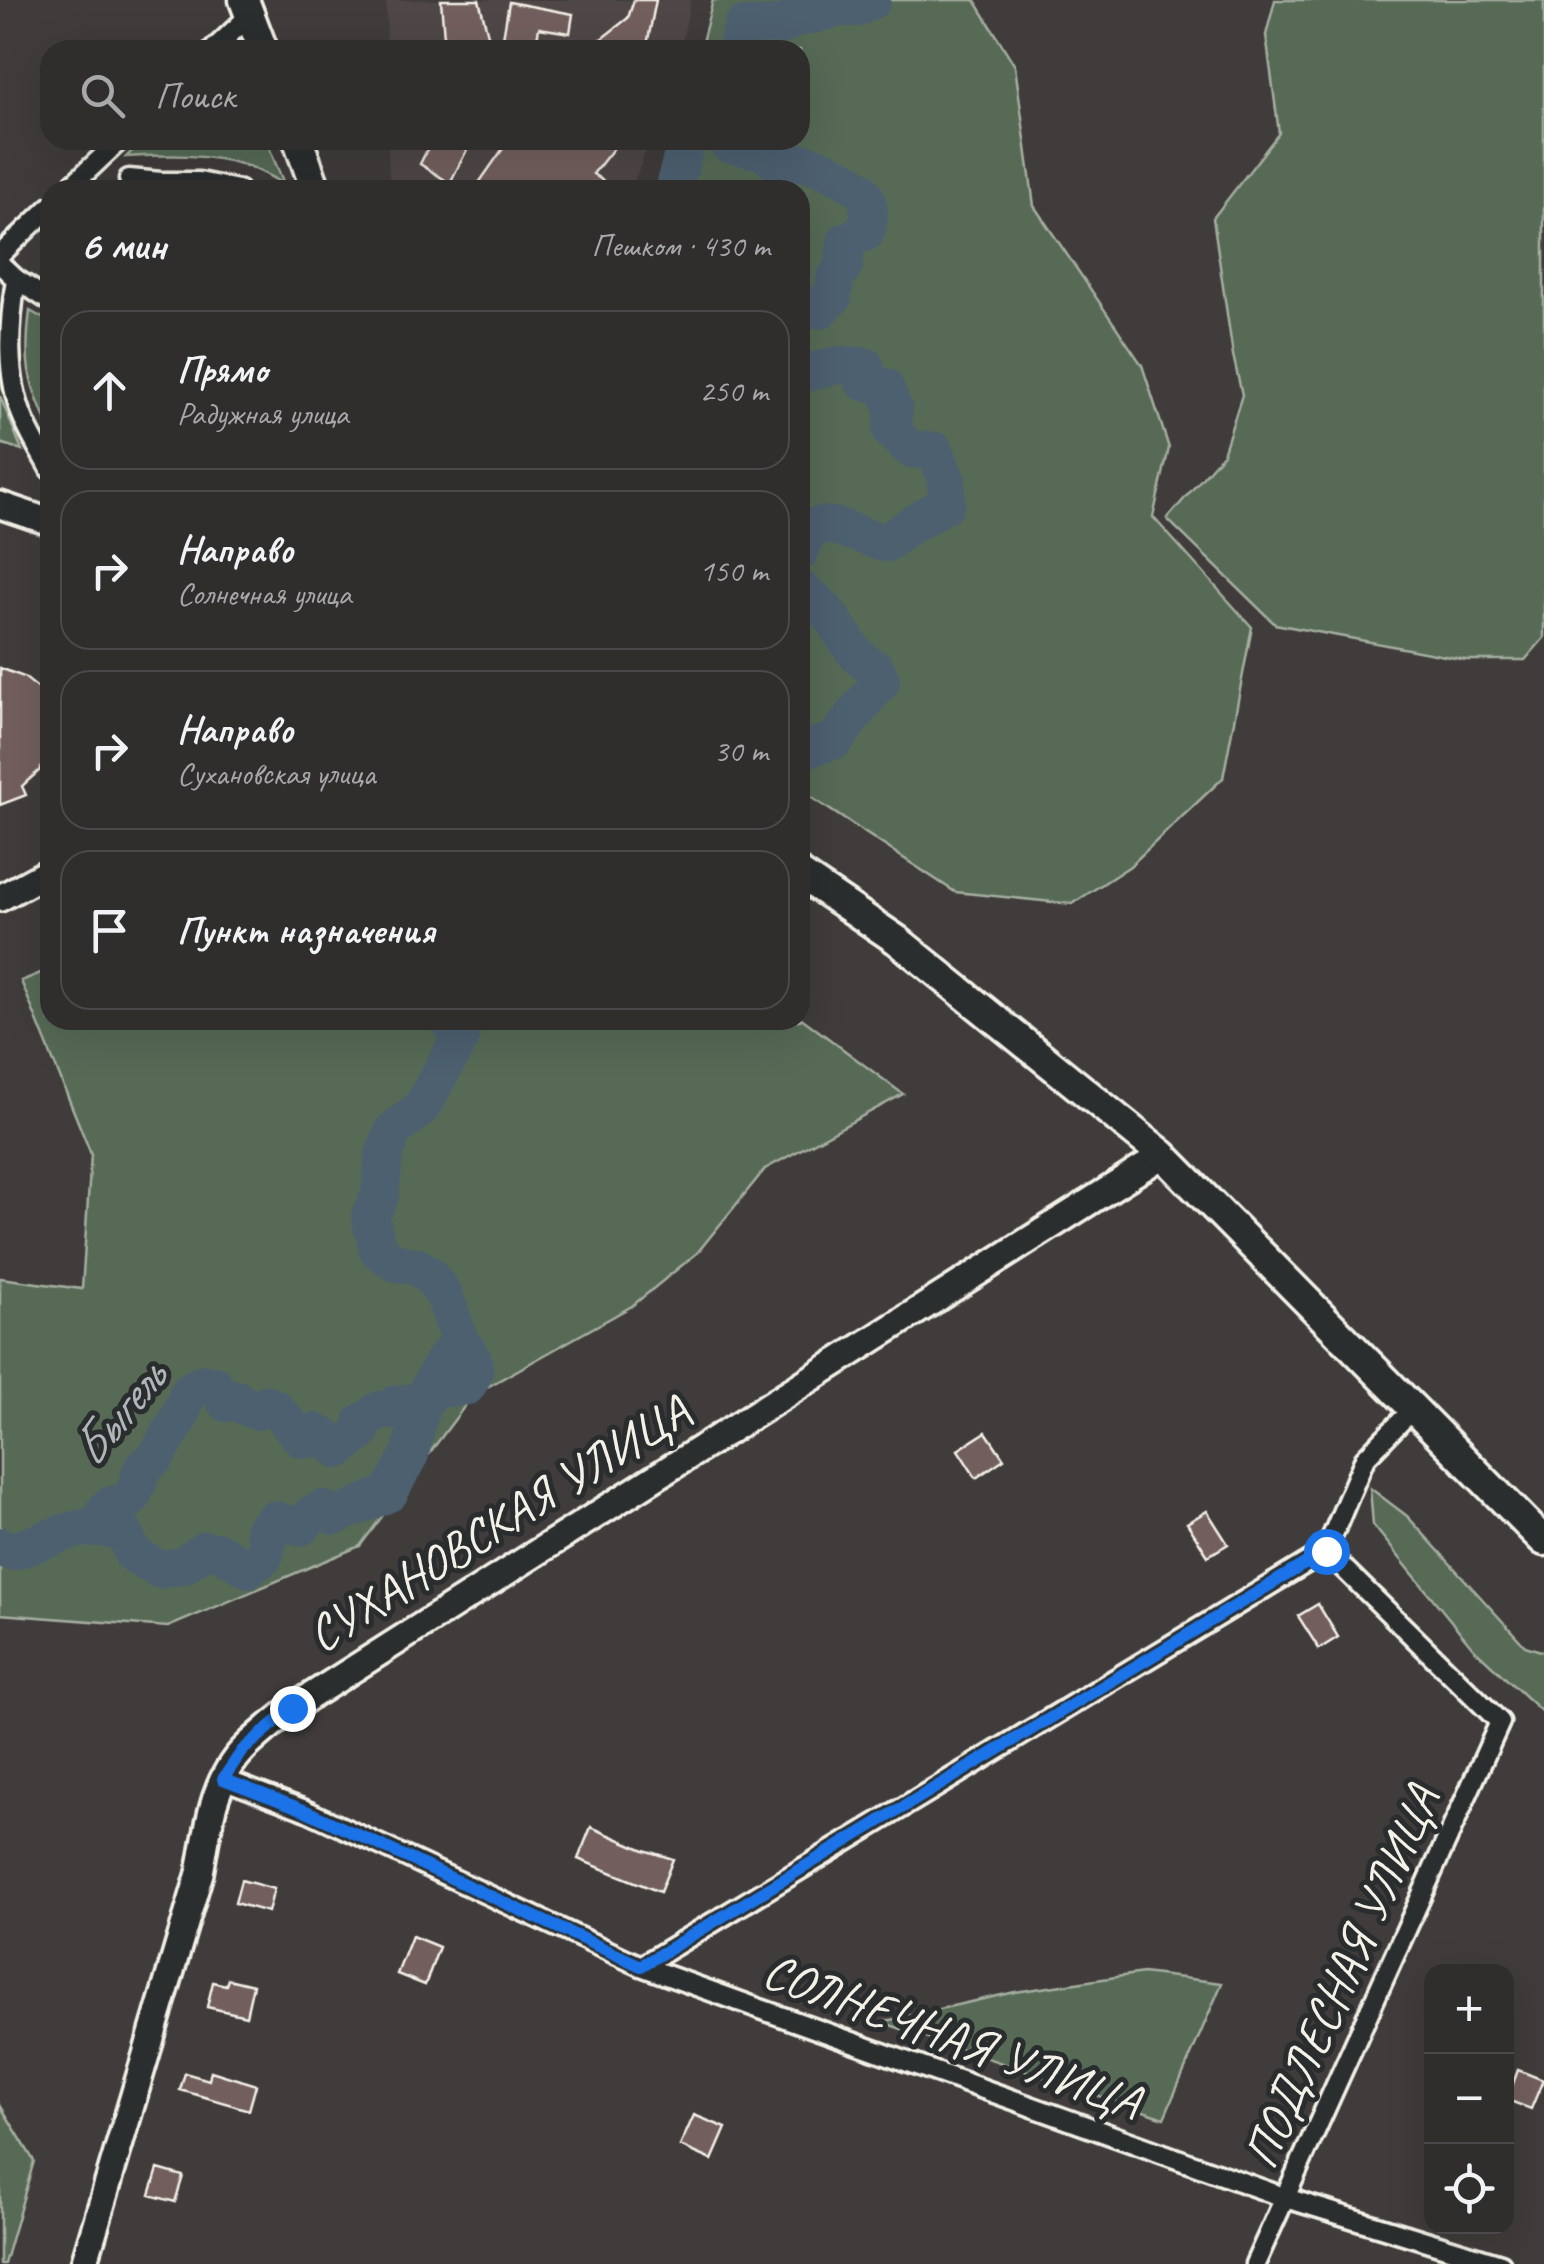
<!DOCTYPE html>
<html lang="ru">
<head>
<meta charset="utf-8">
<style>
  :root { --surface:#302d2d; --page:#383535; --text:#f1f3f6; --muted:#a8a8aa; --line:#4b4949 }
  body { margin:0; font-family:Caveat,sans-serif; background:var(--page); color:var(--text) }
  .controls { position:absolute; right:30px; bottom:30px; display:grid; overflow:hidden; border-radius:20px; box-shadow:0 10px 40px #0002 }
  .controls button { width:90px; height:90px; display:grid; place-items:center; padding:0; border:0; border-bottom:2px solid var(--line); background:var(--surface); color:var(--text); font:50px sans-serif }
  .stop { position:absolute; width:30px; height:30px; margin:-22px; border:8px solid #1a73e8; border-radius:50%; background:#fff }
  .stop.end { background:#1a73e8; border-color:#fff; box-shadow:0 2px 10px #0008 }
  .list { margin:0; padding:0; list-style:none }
  h2 { display:flex; justify-content:space-between; align-items:center; height:130px; margin:0; padding:0 40px; font-size:42px }
  h2 small { font-size:32px; font-weight:400; color:var(--muted) }
  .list li { display:grid; grid-template-columns:65px 1fr auto; gap:30px; align-items:center; box-sizing:border-box; height:160px; margin:0 20px 20px; padding:0 20px; border:2px solid var(--line); border-radius:30px }
  .list b { display:block; font-size:38px; white-space:nowrap }
  .list p { margin:0; font-size:32px; white-space:nowrap; color:var(--muted) }
  .list em { font-size:32px; font-style:normal; color:var(--muted) }
  .icon { flex:none; width:55px; height:55px; fill:none; stroke:currentColor; stroke-width:2; stroke-linecap:round; stroke-linejoin:round }
  .map { position:relative; flex:none; width:1544px; height:2264px; overflow:hidden }
  .search { position:absolute; background:var(--surface); box-shadow:0 10px 40px #0002; left:40px; top:40px; width:770px; height:110px; display:flex; align-items:center; gap:25px; box-sizing:border-box; padding:0 35px; border-radius:30px; color:var(--muted); font-size:38px }
  .panel { position:absolute; background:var(--surface); box-shadow:0 10px 40px #0002; left:40px; top:180px; width:770px; height:850px; border-radius:30px }
  .map>svg:first-child { display:block }
  .built { fill:#4f4646 }
  .green { fill:#566b57; stroke:#a5aea0; stroke-width:2.5 }
  .lines { fill:none; stroke-linecap:round; stroke-linejoin:round }
  .river { stroke:#4d606f; stroke-width:38 }
  .building { fill:#725f5d; stroke:#f4f1e8; stroke-width:2.5 }
  .street-casing { stroke:#f4f1e8; stroke-width:25 }
  .secondary-casing { stroke:#f4f1e8; stroke-width:32 }
  .primary-casing { stroke:#f4f1e8; stroke-width:35 }
  .street { stroke:#2a2d2e; stroke-width:18 }
  .secondary { stroke:#2a2d2e; stroke-width:25 }
  .primary { stroke:#2a2d2e; stroke-width:28 }
  .route { stroke:#1a73e8; stroke-width:12 }
  .labels { text-anchor:middle; dominant-baseline:central; stroke-width:10; stroke-linejoin:round; paint-order:stroke }
  .street-label { font-size:50px; fill:#f4f1e8; stroke:#2a2d2e }
  .water-label { font-size:52px; font-style:italic; fill:#b1b7b8; stroke:#2a2d2e }
</style>
</head>
<body>
<div class="map">
<svg width="1544" height="2264" viewBox="0 0 1544 2264">
  <rect width="100%" height="100%" fill="#403c3c"/>
  <filter id="ink" filterUnits="userSpaceOnUse"><feTurbulence type="fractalNoise" baseFrequency=".01" numOctaves="2"/><feDisplacementMap in="SourceGraphic" scale="20" xChannelSelector="R" yChannelSelector="G"/><feConvolveMatrix kernelMatrix="1 2 1 2 8 2 1 2 1" color-interpolation-filters="sRGB"/></filter>
  <g filter="url(#ink)">
    <path class="built" d="M386,0H691L680,50H387Z
      M388,140H650L631,190H389Z"/>
    <path class="green" d="M713,0H975L1015,66L1034,206L1142,365L1169,448L1153,517L1252,627L1223,778L1130,866L1072,904L955,892L800,790V190H663L676,140H800V50H700Z
      M1275,0H1544V638L1525,660H1466L1275,624L1167,519L1223,454L1242,395L1233,355L1213,218L1279,133L1266,35Z
      M143,140H266L284,184C272,178 260,170 247,166C209,153 165,155 126,157Z
      M30,311L50,322V431C29,381 23,366 30,311Z
      M0,396L22,450L0,443Z
      M50,969V1020H800V1017L903,1094L765,1169L697,1253L632,1306L473,1395L360,1546L168,1627L0,1614V1278L82,1289L91,1154L21,981Z
      M1370,1488L1407,1516L1525,1646L1544,1652V1714L1473,1648L1373,1525Z
      M1143,1973L1222,1983L1164,2118L881,2022L1015,1992Z
      M0,2105L34,2161L4,2264H0Z"/>
    <g class="lines">
      <path class="river" d="M736,50L743,26L783,25L796,17L809,16L839,8H857L872,0
        M727,140L729,144L762,151L782,166C787,165 792,162 798,162C810,161 856,182 863,193C871,205 870,218 866,232L846,241L844,265L835,279L833,297L820,310L800,302
        M673,190L687,140
        M800,375L836,365L865,366L864,382L885,387L894,410L892,432L911,449L935,451L947,482L946,504L911,525L886,543C860,538 835,518 809,528L800,552
        M800,588C808,595 817,601 824,609C842,628 851,658 876,669L881,681L835,740L800,751
        M106,1528L105,1511L109,1506L126,1502L132,1497L143,1468L156,1457L179,1418L189,1391L203,1383L213,1384L227,1403L237,1399L246,1407L256,1411L266,1404L275,1408L302,1439H310L315,1432L327,1438L338,1450L360,1433L362,1423L380,1410L391,1411L396,1404L422,1402L436,1389L467,1386C481,1366 473,1358 460,1341
        M0,1546L10,1552C55,1539 74,1519 124,1532L132,1553L160,1570L184,1565L205,1550L221,1552L248,1569L263,1558L268,1543L264,1529L273,1520L301,1527L312,1514L323,1509L335,1516L389,1493L410,1454L422,1402L443,1361L460,1341L444,1295L429,1275L416,1266L396,1263L378,1250L370,1216L380,1196L384,1155L393,1131L421,1108L460,1038L449,1020"/>
    </g>
    <path class="building" d="M441,0H479L492,50H445Z
      M634,0H656L646,50H634L628,44L620,50H587L628,18Z
      M509,2L573,14L570,33L539,28L535,50H501Z
      M432,140H472L450,183L420,164Z
      M509,140H620L593,174L617,190H474Z
      M0,668L24,677L39,689L50,707V752L39,771L22,786L26,795L0,805Z
      M986,1432L1004,1459L976,1478L958,1450Z
      M1207,1511L1228,1544L1208,1556L1187,1523Z
      M1318,1604L1338,1637L1319,1649L1298,1616Z
      M591,1827L644,1850L673,1859L660,1892L578,1859Z
      M241,1880L274,1889L268,1912L235,1903Z
      M412,1936L439,1947L425,1985L397,1974Z
      M228,1979L253,1985L246,2016L207,2007L213,1982L226,1985Z
      M1518,2070L1543,2080L1531,2109L1507,2100Z
      M211,2071L256,2085L249,2110L180,2090L185,2073L209,2080Z
      M694,2115L726,2128L712,2160L680,2146Z
      M158,2169L183,2176L175,2202L150,2195Z"/>
    <g class="lines">
      <g class="street-casing">
        <path id="street" d="M213,50L250,15
          M129,179L161,182H199L238,190
          M67,190L120,140
          M0,255L50,207
          M0,264L16,279L50,301
          M16,279C9,325 5,376 24,420C31,437 41,453 50,469
          M1326,1551L1365,1458L1414,1408
          M223,1779L305,1810L641,1966L1286,2198L1501,2264
          M641,1966L1326,1551
          M1255,2264L1500,1722L1326,1551"/>
      </g>
      <g class="secondary-casing">
        <path id="secondary" d="M0,505L50,522
          M0,898L50,871
          M84,2264L200,1873C208,1830 212,1781 244,1749C259,1734 276,1721 292,1708L1163,1155"/>
      </g>
      <g class="primary-casing">
        <path id="primary" d="M244,0L263,50
          M298,140L316,190
          M800,874L897,940L1163,1155L1544,1541"/>
      </g>
      <use href="#street" class="street"/>
      <use href="#secondary" class="secondary"/>
      <use href="#primary" class="primary"/>
    </g>
  </g>
  <g class="lines" filter="url(#ink)">
    <path class="route" d="M292,1708L242,1751L223,1779L304,1810L641,1966L1326,1551"/>
  </g>
  <g class="labels">
    <g class="street-label">
      <text transform="translate(498 1523) rotate(-32)">СУХАНОВСКАЯ УЛИЦА</text>
      <text transform="translate(1341 1977) rotate(-66)">ПОДЛЕСНАЯ УЛИЦА</text>
      <text transform="translate(952 2036) rotate(20)">СОЛНЕЧНАЯ УЛИЦА</text>
    </g>
    <g class="water-label">
      <text transform="translate(118 1414) rotate(-51)">Быгель</text>
    </g>
  </g>
</svg>
<div class="controls">
<button>+</button>
<button>−</button>
<button><svg class="icon" aria-label="locate" viewBox="0 0 24 24"><circle cx="12" cy="12" r="6"/><path d="M12 2v4M12 18v4M2 12h4M18 12h4"/></svg></button>
</div>
<div class="stop" style="left:1326px;top:1551px"></div>
<div class="stop end" style="left:292px;top:1708px"></div>
<div class="search"><svg class="icon" aria-label="search" viewBox="0 0 24 24"><circle cx="10" cy="10" r="6"/><path d="M15 15l6 6"/></svg>Поиск</div>
<section class="panel">
<h2>6 мин<small>Пешком · 430 m</small></h2>
<ul class="list">
<li><svg class="icon" aria-label="ahead" viewBox="0 0 24 24"><path d="M12 20V5M6 11l6-6 6 6"/></svg><div><b>Прямо</b><p>Радужная улица</p></div><em>250 m</em></li>
<li><svg class="icon" aria-label="right" viewBox="0 0 24 24"><path d="M7 20v-9h11M14 6l5 5-5 5"/></svg><div><b>Направо</b><p>Солнечная улица</p></div><em>150 m</em></li>
<li><svg class="icon" aria-label="right" viewBox="0 0 24 24"><path d="M7 20v-9h11M14 6l5 5-5 5"/></svg><div><b>Направо</b><p>Сухановская улица</p></div><em>30 m</em></li>
<li><svg class="icon" aria-label="arrive" viewBox="0 0 24 24"><path d="M6 21V4h12l-3 4 3 4H6"/></svg><div><b>Пункт назначения</b></div></li>
</ul>
</section>
</div>
</body>
</html>
